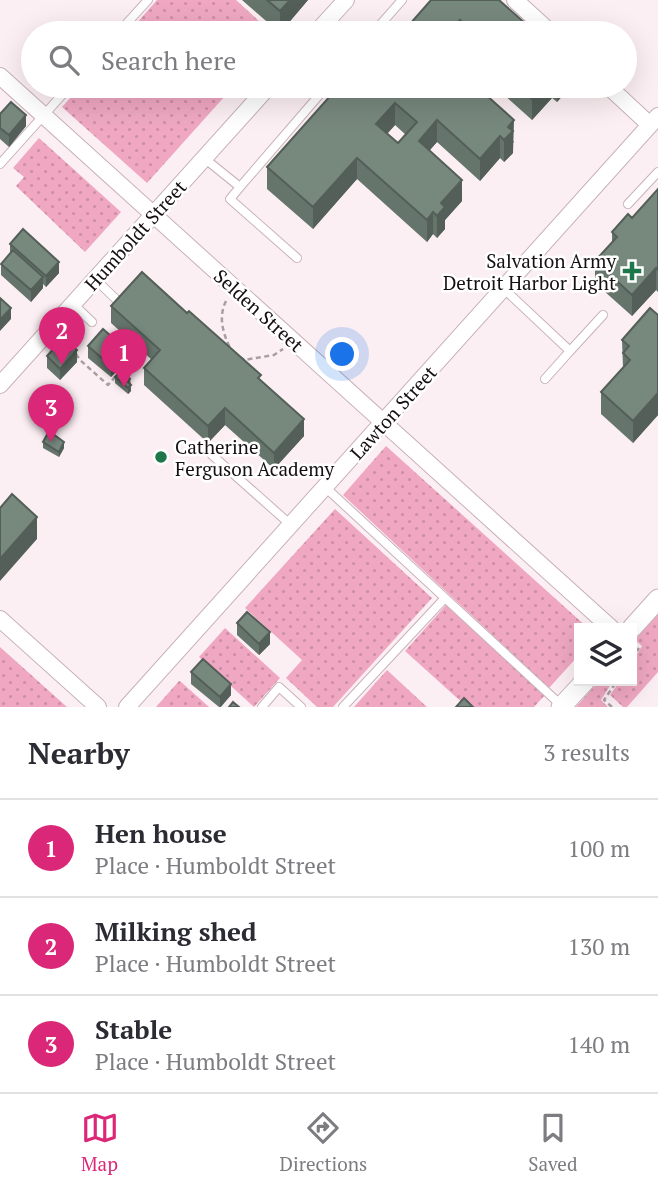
<!DOCTYPE html>
<html lang="en">
<head>
<meta charset="utf-8">
<style>
  :root { --surface:#fff; --page:#f7f7f7; --text:#2b2b33; --muted:#7c7c81; --line:#e1e1e2; --accent:#db2777 }
  body { margin:0; font-family:"PT Serif",serif; background:var(--page); color:var(--text) }
  .controls { position:absolute; right:21px; bottom:21px; display:grid; overflow:hidden; border-radius:0px; box-shadow:0 7px 28px #0002 }
  .controls button { width:63px; height:63px; display:grid; place-items:center; padding:0; border:0; border-bottom:2px solid var(--line); background:var(--surface); color:var(--text); font:35px sans-serif }
  .you { position:absolute; left:343px; top:355px; width:24px; height:24px; margin:-18px; border:5px solid #fff; border-radius:50%; background:#1a73e8; box-shadow:0 0 0 10px #1a73e833 }
  .badge { display:grid; place-items:center; width:46px; height:46px; border-radius:50%; background:var(--accent); color:#fff; font-size:23px; font-weight:700 }
  .pin { position:absolute; translate:-50% -58px; filter:drop-shadow(0 2px 4px #0008) }
  .pin::after { content:''; position:absolute; top:37px; width:24px; height:21px; background:inherit; clip-path:polygon(0 0,100% 0,50% 100%) }
  .list { margin:0; padding:0; list-style:none }
  h2 { display:flex; justify-content:space-between; align-items:center; height:91px; margin:0; padding:0 28px; font-size:30px }
  h2 small { font-size:23px; font-weight:400; color:var(--muted) }
  .list li { display:grid; grid-template-columns:46px 1fr auto; gap:21px; align-items:center; box-sizing:border-box; height:98px; padding:0 28px; border-top:2px solid var(--line) }
  .list b { display:block; font-size:26px; white-space:nowrap }
  .list p { margin:0; font-size:23px; white-space:nowrap; color:var(--muted) }
  .list em { font-size:23px; font-style:normal; color:var(--muted) }
  .icon { flex:none; width:38px; height:38px; fill:none; stroke:currentColor; stroke-width:2; stroke-linecap:round; stroke-linejoin:round }
  .map { position:relative; flex:none; width:658px; height:707px; overflow:hidden }
  .search { position:absolute; background:var(--surface); box-shadow:0 7px 28px #0002; left:21px; right:21px; top:21px; height:77px; display:flex; align-items:center; gap:18px; box-sizing:border-box; padding:0 24px; border-radius:38px; color:var(--muted); font-size:26px }
  .sheet { height:385px; background:var(--surface) }
  nav { display:flex; justify-content:space-around; align-items:center; box-sizing:border-box; height:98px; border-top:2px solid var(--line); background:var(--surface); font-size:19px; color:var(--muted) }
  nav a { display:grid; justify-items:center; gap:4px }
  nav .on { color:var(--accent) }
  .map>svg:first-child { display:block }
  .grass { fill:url(#grass-dots) }
  .lines { fill:none; stroke-linecap:round; stroke-linejoin:round }
  .service-casing { stroke:#c7b2b9; stroke-width:10 }
  .minor-casing { stroke:#c7b2b9; stroke-width:18 }
  .tertiary-casing { stroke:#c7b2b9; stroke-width:21 }
  .path { stroke:#a99ea2; stroke-width:2.5; stroke-dasharray:5 3.5; stroke-linecap:butt }
  .service { stroke:#fff; stroke-width:8 }
  .minor { stroke:#fff; stroke-width:16 }
  .tertiary { stroke:#fff; stroke-width:19 }
  .wall { fill:#66756c; fill-rule:evenodd }
  .shaded-wall { fill:#535f58 }
  .building { fill:#77887d; stroke:#535f58; stroke-width:2; fill-rule:evenodd }
  .poi-dot { fill:#1e774b; stroke:#fff; stroke-width:2.5 }
  .labels { text-anchor:middle; dominant-baseline:central; stroke-width:5; stroke-linejoin:round; paint-order:stroke }
  .street-label { font-size:19px; fill:#160f11; stroke:#fff }
  .poi-label { font-size:19px; fill:#160f11; stroke:#fff; text-anchor:end }
</style>
</head>
<body>
<div class="map">
<svg width="658" height="707" viewBox="0 0 658 707">
  <defs>
    <pattern id="grass-dots" width="8" height="8" patternUnits="userSpaceOnUse" patternTransform="scale(1.75)"><rect width="8" height="8" fill="#f0a8c2"/><path d="M2 2h.1M6 6h.1" fill="none" stroke="#cd8fa6" stroke-width="1.8" stroke-linecap="round"/></pattern>
  </defs>
  <rect width="100%" height="100%" fill="#fceff3"/>
  <path class="grass" d="M157,0H236L272,33H128Z
    M81,86H234L147,183L62,107Z
    M39,138L121,212L85,252L16,186L24,177L13,168Z
    M386,446L588,628H579V655L549,688L343,495Z
    M335,509L432,598L333,707H317L286,678L302,660L245,608Z
    M446,605L545,695L534,707H467L405,651Z
    M658,614V672L627,707H623L610,695L620,681H632V662L642,646L635,640Z
    M225,628L280,678L254,707L199,657Z
    M0,647L67,707H0Z
    M387,670L427,707H354Z
    M179,681H180L209,707H156Z
    M599,681H613L601,700L608,707H576Z"/>
  <g class="lines">
    <g class="service-casing">
      <path id="service" d="M118,33L148,0
        M373,33L402,0
        M305,86L318,96
        M204,158L240,187L327,86
        M0,164L70,86
        M240,187L230,199L297,258
        M628,204L658,172
        M95,279L123,306
        M504,289L570,351L545,379
        M73,304L92,322
        M570,351L603,315
        M212,455L291,525
        M325,487L562,706
        M262,707L279,687L301,707
        M343,707L445,598"/>
    </g>
    <g class="minor-casing">
      <path id="minor" d="M515,0L551,33
        M316,33L346,0
        M0,76L611,628
        M608,86L650,125
        M0,385L269,86
        M0,619L98,707
        M127,707L658,116"/>
    </g>
    <g class="tertiary-casing">
      <path id="tertiary" d="M632,628L658,599
        M561,707L585,681"/>
    </g>
    <path class="path" d="M226,301C218,317 223,333 230,348
      M76,354L80,360L108,385L123,368
      M240,357L244,360L274,355L283,349
      M632,658L639,648
      M612,707L604,700L617,681"/>
    <use href="#service" class="service"/>
    <use href="#minor" class="minor"/>
    <use href="#tertiary" class="tertiary"/>
  </g>
  <path class="wall" d="M242,0H308L280,33Z
    M431,0L536,33H402Z
    M339,86H487L482,91L514,142L513,143V153L504,162L500,158L480,181L437,142L429,150L462,201L445,220V229L437,238L433,234L427,242L357,179L313,229L267,189V167ZM395,125L406,135L398,143L387,134Z
    M494,86H565V93L557,102L552,98L532,120Z
    M0,114L26,126L9,147L0,139Z
    M658,189V292L656,290L632,316L595,283V261L612,242V232L632,218Z
    M10,244L59,273L46,287L43,284V288L31,302L1,275V264L10,254Z
    M111,306L261,380L304,436L274,469L225,425L208,443L144,385V368L152,360L111,323Z
    M658,315V415L633,443L601,414V392L623,368L622,340Z
    M88,346L126,361L111,377L88,358Z
    M47,356L77,362L60,380L47,368Z
    M115,377H124L130,379L131,391L128,394L115,383Z
    M43,442L64,448L59,457L43,448Z
    M237,623L270,644L259,655L237,635Z
    M191,672L231,695L221,707H219L191,684Z"/>
  <path class="shaded-wall" d="M290,0H308L280,33V11Z
    M460,20V33H448Z
    M471,86H487L471,103Z
    M544,86H552V98L532,120V99Z
    M557,86H565V93L557,102Z
    M395,103V125L376,146V124Z
    M26,115V126L9,147V135Z
    M437,120V142L419,163V141Z
    M514,120L513,153L504,162V140L508,127Z
    M500,136V158L480,181V159Z
    M357,158V179L313,229V207Z
    M462,180V201L445,220V229L437,238V216L441,203Z
    M433,212V234L427,242V220Z
    M59,262V273L46,287V276Z
    M656,268V290L632,316V295Z
    M43,277V288L31,302V290Z
    M11,308V319L0,331V320Z
    M126,349V361L111,377V366Z
    M77,350V362L60,380V369Z
    M130,379L131,391L128,394V382Z
    M658,393V415L633,443V421Z
    M225,408V425L208,443V426Z
    M304,419V436L274,469V453Z
    M64,442V448L59,457V452Z
    M37,517V539L0,581V559Z
    M270,632V644L259,655V644Z
    M231,684V695L220,707V697Z"/>
  <path class="building" d="M267,0H290L280,11Z
    M431,0H499L536,33H475L460,20L448,33H402Z
    M339,86H476L514,120L508,127L513,131L504,140L500,136L480,159L437,120L419,141L462,180L441,203L445,207L437,216L433,212L427,220L357,158L313,207L267,167ZM395,103L417,122L398,143L376,124Z
    M518,86H544L532,99Z
    M11,102L26,115L9,135L0,128V114Z
    M658,189V270L656,268L632,295L595,261L617,237L612,232L628,214L632,218Z
    M23,229L59,262L46,276L10,244Z
    M13,250L43,277L31,290L1,264Z
    M142,272L187,313L189,311L261,375L258,378L304,419L274,453L225,408L208,426L144,368L160,350L111,306Z
    M0,298L11,308L0,320Z
    M650,308L658,315V393L633,421L601,392L630,360L623,353L629,346L622,340Z
    M103,329L126,349L111,366L88,346Z
    M63,338L77,350L60,369L47,356Z
    M119,373L124,377L126,375L130,379L128,382L131,385L128,388L115,377Z
    M49,431L64,442L59,452L43,442Z
    M12,494L37,517L0,559V508Z
    M247,612L270,632L259,644L237,623Z
    M203,659L231,684L220,697L191,672Z
    M464,698L473,707H456Z
    M233,702L239,707H229Z"/>
  <g class="poi-dot">
    <path d="M628.5 260.5h7v7h7v7h-7v7h-7v-7h-7v-7h7z"/>
    <circle cx="161" cy="457" r="7"/>
  </g>
  <g class="labels">
    <g class="street-label">
      <text transform="translate(135 235) rotate(-48)">Humboldt Street</text>
      <text transform="translate(259 310) rotate(42)">Selden Street</text>
      <text transform="translate(393 412) rotate(-48)">Lawton Street</text>
    </g>
    <g class="poi-label">
      <text x="616" y="260">Salvation Army<tspan x="616" dy="22">Detroit Harbor Light</tspan></text>
      <text x="175" y="446" text-anchor="start">Catherine<tspan x="175" dy="22">Ferguson Academy</tspan></text>
    </g>
  </g>
</svg>
<div class="controls">
<button><svg class="icon" aria-label="layers" viewBox="0 0 24 24"><path d="M12 4l9 5-9 5-9-5zM3 14l9 5 9-5"/></svg></button>
</div>
<div class="you"></div>
<div class="pin badge" style="left:124px;top:387px">1</div>
<div class="pin badge" style="left:62px;top:365px">2</div>
<div class="pin badge" style="left:51px;top:442px">3</div>
<div class="search"><svg class="icon" aria-label="search" viewBox="0 0 24 24"><circle cx="10" cy="10" r="6"/><path d="M15 15l6 6"/></svg>Search here</div>
</div>
<section class="sheet">
<h2>Nearby<small>3 results</small></h2>
<ul class="list">
<li><span class="badge">1</span><div><b>Hen house</b><p>Place · Humboldt Street</p></div><em>100 m</em></li>
<li><span class="badge">2</span><div><b>Milking shed</b><p>Place · Humboldt Street</p></div><em>130 m</em></li>
<li><span class="badge">3</span><div><b>Stable</b><p>Place · Humboldt Street</p></div><em>140 m</em></li>
</ul>
</section>
<nav>
<a class="on"><svg class="icon" aria-label="map" viewBox="0 0 24 24"><path d="M3 6l6-2 6 2 6-2v14l-6 2-6-2-6 2zM9 4v14M15 6v14"/></svg>Map</a>
<a><svg class="icon" aria-label="directions" viewBox="0 0 24 24"><path d="M12 3l9 9-9 9-9-9zM9 14v-3h6M13 9l2 2-2 2"/></svg>Directions</a>
<a><svg class="icon" aria-label="saved" viewBox="0 0 24 24"><path d="M7 4h10v16l-5-4-5 4z"/></svg>Saved</a>
</nav>
</body>
</html>
